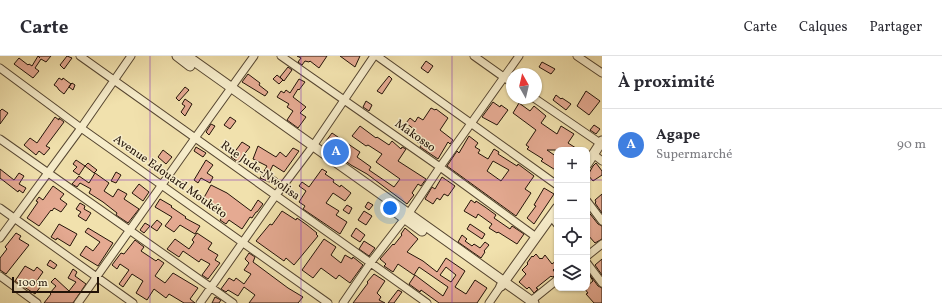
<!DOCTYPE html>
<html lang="fr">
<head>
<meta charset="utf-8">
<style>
  :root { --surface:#fff; --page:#f7f7f7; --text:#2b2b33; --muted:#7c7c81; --line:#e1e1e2; --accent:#0b8043 }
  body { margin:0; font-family:Vollkorn,serif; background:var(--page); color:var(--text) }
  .controls { position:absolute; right:12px; bottom:12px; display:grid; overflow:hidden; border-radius:8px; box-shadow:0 1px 3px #0004 }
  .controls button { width:36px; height:36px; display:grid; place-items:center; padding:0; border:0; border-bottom:1px solid var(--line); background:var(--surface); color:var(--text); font:20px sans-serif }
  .compass { position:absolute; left:506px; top:12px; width:36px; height:36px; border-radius:50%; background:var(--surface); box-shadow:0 1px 3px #0004; rotate:352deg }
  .scale { position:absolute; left:12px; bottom:10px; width:87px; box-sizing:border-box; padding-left:4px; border:2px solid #231308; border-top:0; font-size:11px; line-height:14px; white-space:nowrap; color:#231308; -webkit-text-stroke:3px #f6ecca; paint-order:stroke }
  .you { position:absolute; left:390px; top:152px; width:14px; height:14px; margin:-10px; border:3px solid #fff; border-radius:50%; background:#1a73e8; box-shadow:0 0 0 6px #1a73e833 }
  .badge { display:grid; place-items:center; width:26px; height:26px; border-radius:50%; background:var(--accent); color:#fff; font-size:13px; font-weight:700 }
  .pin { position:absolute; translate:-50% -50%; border:2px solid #fff; box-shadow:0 1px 4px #0006 }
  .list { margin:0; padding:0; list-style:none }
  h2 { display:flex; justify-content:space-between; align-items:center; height:52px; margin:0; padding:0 16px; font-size:17px }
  h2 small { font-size:13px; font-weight:400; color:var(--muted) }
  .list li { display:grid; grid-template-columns:26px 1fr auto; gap:12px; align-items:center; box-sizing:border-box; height:72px; padding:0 16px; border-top:1px solid var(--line) }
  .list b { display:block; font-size:15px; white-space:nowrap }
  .list p { margin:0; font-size:13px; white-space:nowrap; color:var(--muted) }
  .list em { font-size:13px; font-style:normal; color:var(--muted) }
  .icon { flex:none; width:22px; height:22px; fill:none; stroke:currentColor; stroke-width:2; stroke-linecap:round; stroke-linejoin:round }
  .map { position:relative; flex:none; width:602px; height:247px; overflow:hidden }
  header { display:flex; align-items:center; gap:24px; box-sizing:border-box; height:56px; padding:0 20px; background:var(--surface); border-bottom:1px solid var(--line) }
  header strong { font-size:19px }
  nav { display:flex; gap:22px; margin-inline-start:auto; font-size:14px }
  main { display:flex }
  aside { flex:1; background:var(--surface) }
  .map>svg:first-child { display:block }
  .building { fill:#e5aa92; stroke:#231308; fill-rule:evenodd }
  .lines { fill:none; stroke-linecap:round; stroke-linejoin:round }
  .minor-casing { stroke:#564631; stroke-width:9 }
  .tertiary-casing { stroke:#564631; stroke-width:11 }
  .minor { stroke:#f6ecca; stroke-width:7 }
  .tertiary { stroke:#f6ecca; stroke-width:9 }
  .grid { fill:none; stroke:#7b2cbf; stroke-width:1; stroke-opacity:0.55 }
  .labels { text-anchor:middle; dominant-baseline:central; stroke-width:3; stroke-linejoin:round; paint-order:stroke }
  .street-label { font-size:12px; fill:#231308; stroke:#f6ecca }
</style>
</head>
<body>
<header>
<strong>Carte</strong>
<nav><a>Carte</a><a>Calques</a><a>Partager</a></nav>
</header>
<main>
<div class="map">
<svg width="602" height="247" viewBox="0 0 602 247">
  <rect width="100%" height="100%" fill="#f1e1ad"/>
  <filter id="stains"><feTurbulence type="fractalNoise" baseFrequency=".005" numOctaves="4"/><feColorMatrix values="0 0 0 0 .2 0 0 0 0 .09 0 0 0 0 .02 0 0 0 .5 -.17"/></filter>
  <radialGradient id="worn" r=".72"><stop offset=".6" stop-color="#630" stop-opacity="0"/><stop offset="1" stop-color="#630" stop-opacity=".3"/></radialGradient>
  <path class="building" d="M38,0H51L46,6L41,3L35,12L39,15L33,22L14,8L19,2L28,9L29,8L32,10L38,0L40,2Z
    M67,0L72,2L64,13L60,9Z
    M297,0H327L319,12L310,5L309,6L305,5L302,9L298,6L301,2Z
    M340,0H360L355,11Z
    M426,5L433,10L428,17L421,12Z
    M542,6L555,13L551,18L539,11Z
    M288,11L292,14L284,25L280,21Z
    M248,18L260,27L259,29L268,36L265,40L242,26Z
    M277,19L283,24L279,28L273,23Z
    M389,20L392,23L382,38L377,35Z
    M59,22L62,24L63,22L71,28L72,27L75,29L73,34L69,31L71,28L64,38L59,34L57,31L54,29Z
    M299,23L305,26L299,34L298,33L293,41L306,51L300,57L306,61L298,72L287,64L293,55L287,51L289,48L277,41L281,35L284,37L286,34L290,37Z
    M185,31L189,34L179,45L176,42Z
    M586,35L600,45L589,59L577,50Z
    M556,39L561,43L562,42L571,48L566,54L553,44Z
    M185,43L192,48L185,60L181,56L185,50L182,48Z
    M366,45L372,49L369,55L363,51Z
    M493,46L500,51L501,49L508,54L497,69L482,61Z
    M519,47L530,55L534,50L546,60L541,67L557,78L561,70L574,78L568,87L579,94H547L557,101V115L541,105L543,103L527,93L529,91L526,89L536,74L513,57Z
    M431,52L435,54L436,53L448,62L440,74L453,84L450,88L448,86L438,103L420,91L421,89L410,80L415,74L406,67L410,62L415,66L418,61L423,64Z
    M2,53L8,57L0,68V55Z
    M55,61L59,64V62L64,66L46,90L50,92L44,99L39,95L36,99L24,89L30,82L37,87Z
    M230,61L236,65L230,73L224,69Z
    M211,68L215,70L209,79L206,76Z
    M594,69L600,73L596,78L590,74Z
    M360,70L376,82L377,81L389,89L392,85L401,93L402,91L406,93L398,105L426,123L421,130L418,128L412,137L414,139L407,148L367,118L351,109L323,89L332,77L360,96L357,101L371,111L369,114L394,131L400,123L376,106L382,98L368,89L366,90L352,80Z
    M469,80L478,87L475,91L480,94L478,97L488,103L494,93L499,96L498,98L517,110L518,108L534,120L525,133L531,137L516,160L447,110L457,95L459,97ZM493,105L509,114L501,125L487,115Z
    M242,86L250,91L238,106L231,101Z
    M258,90L276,101L280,96L286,101L293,92L299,95L284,116L273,109L269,117L278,123L274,128L260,122L267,110L253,103Z
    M196,91L206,97L203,101L194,95Z
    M163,94L172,101L166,108L158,101Z
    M76,104L85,110L79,119L73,115L77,111L73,108Z
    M206,104L213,109L207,117L213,121L210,127L201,122L198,127L194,124Z
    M88,107L97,114L94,117L85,110Z
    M596,107L602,115V119L593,125L588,119L593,110Z
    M0,113L14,124L19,117L24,120L19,128L26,132L23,137L19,134L18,136L0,122Z
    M322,113L327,116L325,118L334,124L333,126L340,131L341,129L351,137L345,145L333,137L326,147L339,155L336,159L347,166L340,178L303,153L305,150L299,146L306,135L299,130L302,126L309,131Z
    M116,116L121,119L116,127L111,125Z
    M95,117L109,127L104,135L113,141L118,133L127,138L124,143L139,153L128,167L116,159L117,157L103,146L89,137L91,133L80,127L77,131L72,128L79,120L89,127Z
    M442,121L455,130L448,140L444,138L440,144L437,142L433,148L425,143L432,131L435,133Z
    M139,128L149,136L143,145L132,137Z
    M211,129L227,137L251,155L258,144L263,148L257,156H256L252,162L250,161L242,173L229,164L226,168L220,164L223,160L201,147Z
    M53,130L64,138L60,143L67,148L61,156L54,152L52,155L51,154L39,170L27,162L38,146L36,145L39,141L43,144Z
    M544,132L554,138L534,168L527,162L536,150L534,149Z
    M602,138V157L595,147L596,146L595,144Z
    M160,143L172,150L171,151L186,161L185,162L200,170L195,178L180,169L174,176L165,170L172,161L155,151Z
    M471,144L475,147L476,145L485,151L496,159L494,162L510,173L512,170L524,178L517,188L498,176L497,177L489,172L492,168L478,158L476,162L464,155Z
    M368,146L373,149L369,154L365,151Z
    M80,147L85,150L84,153L91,157L86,165L78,160L81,156L76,153Z
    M347,149L352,152L349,158L343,154Z
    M587,154L598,168L602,170V183L595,187L587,178Z
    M282,155L296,164L297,162L307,169L317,177L316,178L318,180L294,209L286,202L284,205L256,185L270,168L272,169Z
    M364,155L372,160L366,169L358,164Z
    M157,164L162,168L157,175L151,171Z
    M145,167L150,170L144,177L140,174Z
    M59,168L77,178L70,190L57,182L56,184L51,181Z
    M470,168L485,178L482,183L467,173Z
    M88,172L113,187L98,210L80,199L86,190L93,195L100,186L85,176Z
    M356,172L365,179L360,186L351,180Z
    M405,172L418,183L407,196L423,205L437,216L446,202L465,215L455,231L466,238L475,224L487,232L477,247H439L421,234L420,236L409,228L415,219L443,240L448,231L419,211L414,219L398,208L393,216L384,210L386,208L380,203L393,188L394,189L402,179L401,178ZM446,211L456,219L451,226L440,219Z
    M16,177L21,180L19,183L29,189L6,218L0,214V202L7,193L5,191Z
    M197,177L212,187L208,193L218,199L215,204L220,207L208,223L202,219L210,208L201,203L199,206L183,195L179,201L167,193L175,183L189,193L194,186L192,184Z
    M462,179L467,183L465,185L472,190L474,188L480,192L485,186L489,189L484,195L485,196L481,202L458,186Z
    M324,183L336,191L331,199L341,207L345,199L352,203L353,201L363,209L350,227L339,219L336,223L321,212L313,222L302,214Z
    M135,184L144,191L141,195L156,205L158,203L164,207L155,220L165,227L173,217L198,232L190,243L195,247H184L169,238L166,242L154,233L147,244L136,237L143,225L132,218L123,231L119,228L129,214L120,208L117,213L112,209L121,197L124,198Z
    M364,185L375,192L369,200L359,193Z
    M249,197L255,201L253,206L288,232L303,241L298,247H249L255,239L244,231L238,240L228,234L226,236L221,233L229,222L234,225L236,222L244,228L251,218L244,214L249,207L245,203Z
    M536,198L540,203L541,202L542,203L545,199L552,208L557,204V210L553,214L557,219L552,221L551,220L536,232L538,233L534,237L529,231L527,233L519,226L526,218L522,214L528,208L527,207L532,200L533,201Z
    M602,203V219L595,209Z
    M50,204L57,209L54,213L47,209Z
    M25,210L34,215L37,211L43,216L36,226L41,230L35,238L15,225Z
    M73,213L77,216L75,220L86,228L73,247H44L51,238L50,237L56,230L51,226L55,222L69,235L76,226L68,222Z
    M587,215L598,230L602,232V247H594L586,238L588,237L584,232H587V230L593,225Z
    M374,218L385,225L377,237L381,241L379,244L385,247H353L368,227L367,226Z
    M398,234L402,236L394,247H388Z
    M215,241L221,244L219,247H212Z"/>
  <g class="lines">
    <g class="minor-casing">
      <path id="minor" d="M80,0L427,247
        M281,0L440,111L536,181
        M377,0L557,129
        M474,0L512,27
        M577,0L602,17
        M0,12L81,72L328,247
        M534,42L600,87
        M0,83L233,247
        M593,98L602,105
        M587,145L602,165
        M0,152L133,247
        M551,160L557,168
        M0,182L81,72L131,0
        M587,200L602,188
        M587,207L602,227
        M0,220L37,247
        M531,245L557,224
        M78,247L195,82L254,0
        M200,247L276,139L313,90L374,0
        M343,247L371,206L409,157L440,111L519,0
        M489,247L500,231"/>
    </g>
    <g class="tertiary-casing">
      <path id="tertiary" d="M177,0L190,10
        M187,0L534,247
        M587,108L602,85
        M393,154L422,175
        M501,230L557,152"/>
    </g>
    <use href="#minor" class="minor"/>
    <use href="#tertiary" class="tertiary"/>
  </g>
  <path class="grid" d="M150,0V247M301,0V247M452,0V247M0,124H557M587,124H602"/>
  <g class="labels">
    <g class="street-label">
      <text transform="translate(415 80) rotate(35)">Makosso</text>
      <text transform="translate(260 115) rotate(35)">Rue Jude-Nwolisa</text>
      <text transform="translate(170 121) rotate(35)">Avenue Edouard Moukéto</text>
    </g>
  </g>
  <rect width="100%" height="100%" filter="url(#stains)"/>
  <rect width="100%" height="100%" fill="url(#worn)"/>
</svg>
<div class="controls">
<button>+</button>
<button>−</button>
<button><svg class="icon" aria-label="locate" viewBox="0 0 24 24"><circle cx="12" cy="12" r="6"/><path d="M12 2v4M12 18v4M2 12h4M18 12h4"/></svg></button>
<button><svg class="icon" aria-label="layers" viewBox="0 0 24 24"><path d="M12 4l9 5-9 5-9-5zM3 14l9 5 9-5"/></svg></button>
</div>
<svg class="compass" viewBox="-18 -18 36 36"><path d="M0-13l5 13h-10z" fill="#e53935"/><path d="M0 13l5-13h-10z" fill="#7c7c81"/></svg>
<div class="scale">100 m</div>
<div class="you"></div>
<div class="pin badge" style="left:336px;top:96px;background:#3f7fe0">A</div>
</div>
<aside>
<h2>À proximité<small></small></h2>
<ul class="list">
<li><span class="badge" style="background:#3f7fe0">A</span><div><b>Agape</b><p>Supermarché</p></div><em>90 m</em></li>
</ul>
</aside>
</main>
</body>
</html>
